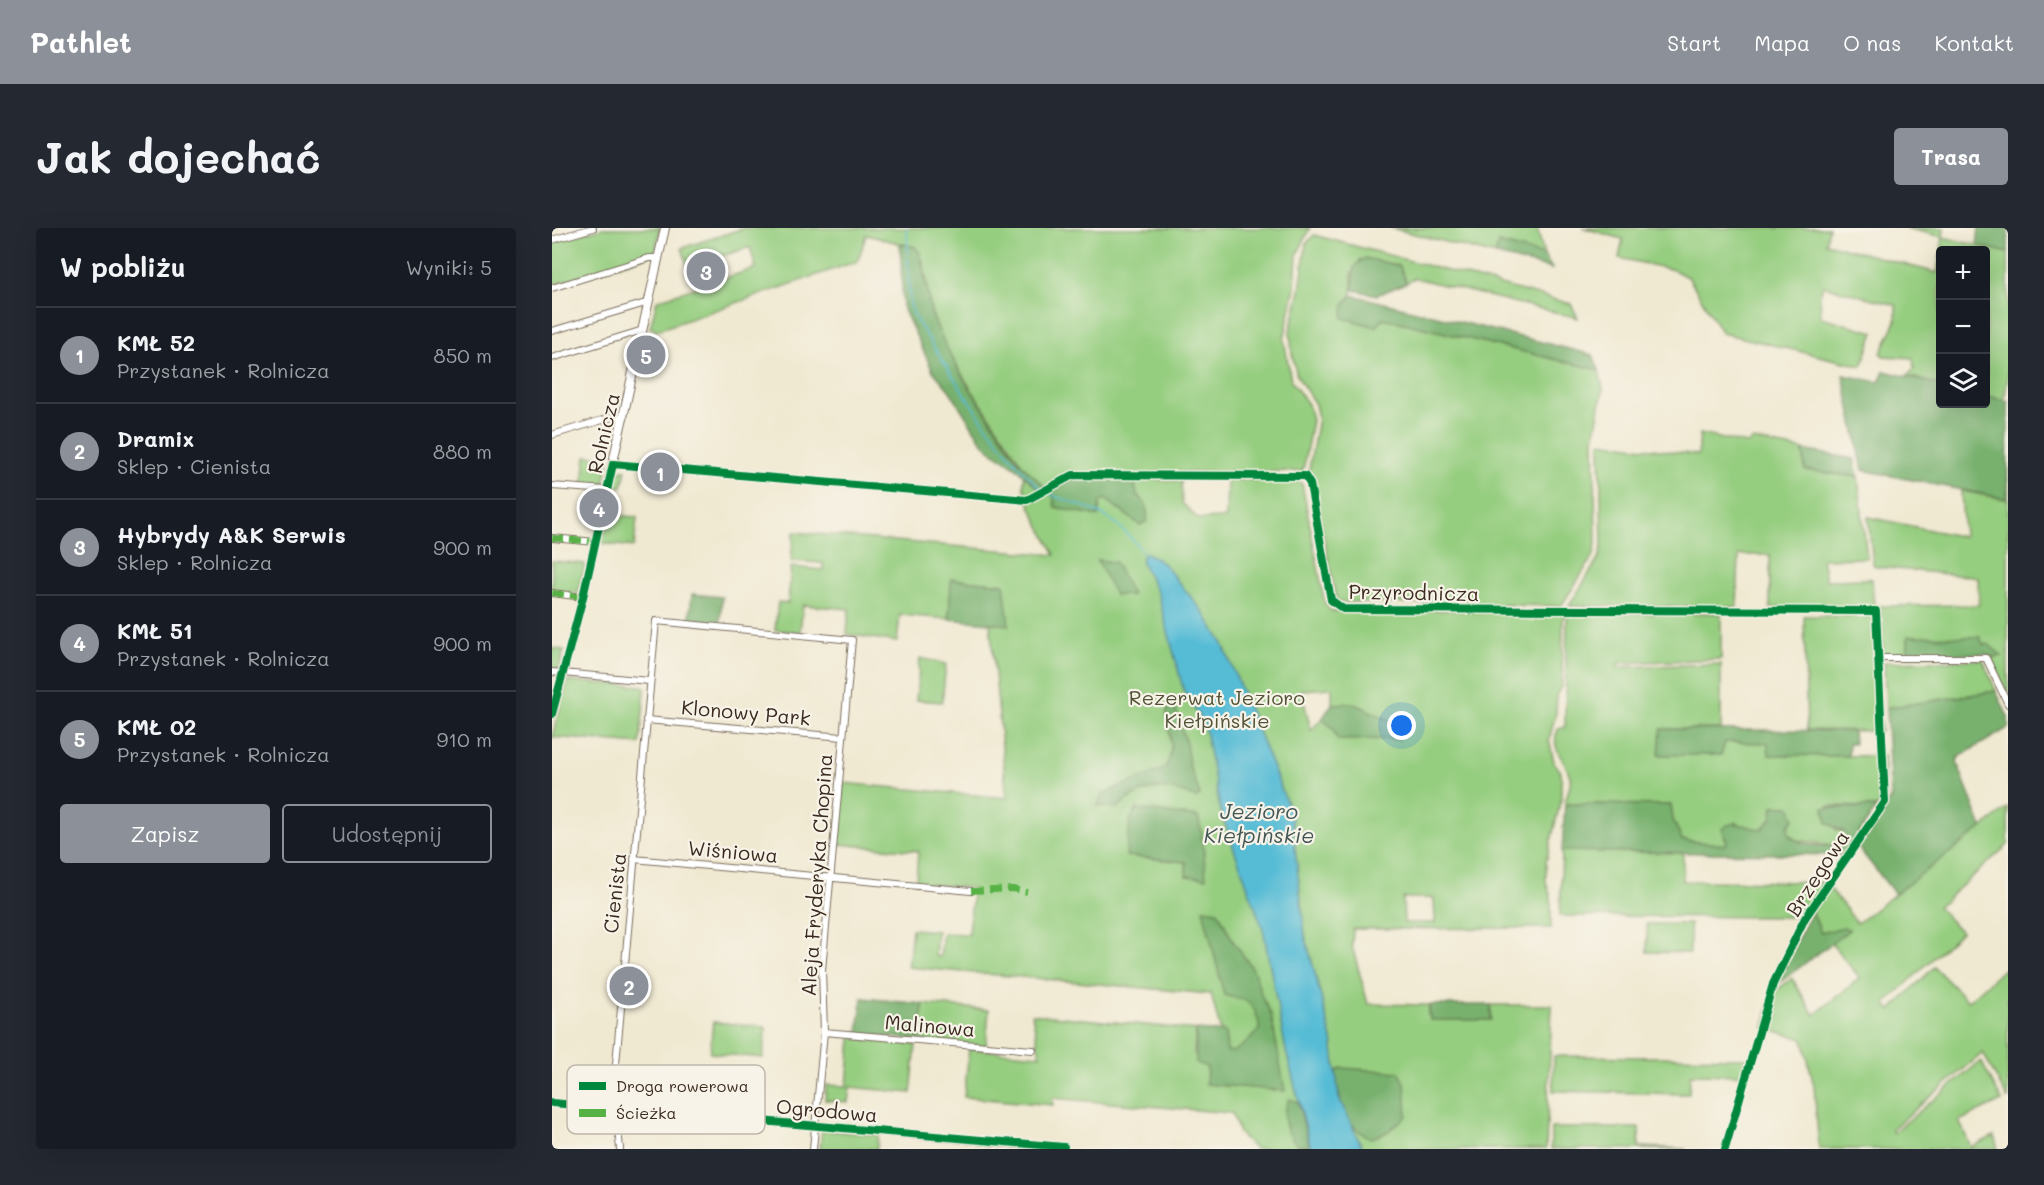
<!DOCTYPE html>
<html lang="pl">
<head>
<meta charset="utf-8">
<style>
  :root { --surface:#171b24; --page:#242831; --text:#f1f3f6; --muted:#9ea1a6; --line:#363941; --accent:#8c9099 }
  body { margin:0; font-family:Mali,sans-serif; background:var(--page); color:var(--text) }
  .controls { position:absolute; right:18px; top:18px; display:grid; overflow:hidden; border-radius:6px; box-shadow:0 6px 24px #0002 }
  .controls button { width:54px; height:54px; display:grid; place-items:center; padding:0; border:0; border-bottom:2px solid var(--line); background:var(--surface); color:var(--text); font:30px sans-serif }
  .you { position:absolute; left:850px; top:498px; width:21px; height:21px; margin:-15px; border:4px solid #fff; border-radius:50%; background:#1a73e8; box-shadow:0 0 0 9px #1a73e833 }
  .badge { display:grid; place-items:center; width:39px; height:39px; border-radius:50%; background:var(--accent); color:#fff; font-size:20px; font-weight:700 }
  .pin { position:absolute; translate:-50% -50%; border:3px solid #fff; box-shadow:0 2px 6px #0006 }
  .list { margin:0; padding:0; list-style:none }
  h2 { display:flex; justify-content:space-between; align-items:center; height:78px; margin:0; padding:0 24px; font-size:26px }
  h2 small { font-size:20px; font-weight:400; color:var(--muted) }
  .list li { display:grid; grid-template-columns:39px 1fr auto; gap:18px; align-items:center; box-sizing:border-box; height:96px; padding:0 24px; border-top:2px solid var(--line) }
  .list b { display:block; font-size:22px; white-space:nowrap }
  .list p { margin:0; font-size:20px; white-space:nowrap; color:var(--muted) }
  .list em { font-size:20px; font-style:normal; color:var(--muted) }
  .actions { display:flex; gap:12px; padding:18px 24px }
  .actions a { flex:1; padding:14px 0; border:2px solid var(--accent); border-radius:6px; text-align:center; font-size:21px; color:var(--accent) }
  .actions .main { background:var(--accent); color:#fff }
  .icon { flex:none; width:33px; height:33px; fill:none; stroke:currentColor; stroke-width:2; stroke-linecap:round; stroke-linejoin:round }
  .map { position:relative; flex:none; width:1456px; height:921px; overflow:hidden; border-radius:6px }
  header { display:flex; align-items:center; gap:36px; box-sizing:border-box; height:84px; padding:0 30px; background:var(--accent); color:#fff }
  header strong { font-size:28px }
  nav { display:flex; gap:33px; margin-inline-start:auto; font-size:21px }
  .intro { display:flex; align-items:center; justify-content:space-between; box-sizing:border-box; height:144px; padding:0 36px }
  h1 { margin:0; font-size:42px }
  .button { padding:15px 27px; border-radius:6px; background:var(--accent); color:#fff; font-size:21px; font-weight:700 }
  main { display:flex; gap:36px; padding:0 36px }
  aside { flex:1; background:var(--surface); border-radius:6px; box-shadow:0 6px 24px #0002 }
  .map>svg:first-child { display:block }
  .green { fill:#96ce80; stroke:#687c4f; stroke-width:1.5; fill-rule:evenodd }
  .forest { fill:#78b16e; stroke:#5a6e46; stroke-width:1.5 }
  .water { fill:#57bcd5; stroke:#49737a; stroke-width:1.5 }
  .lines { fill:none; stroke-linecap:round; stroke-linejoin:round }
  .stream { stroke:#57bcd5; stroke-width:1.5 }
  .street-casing { stroke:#7a6d5d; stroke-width:8 }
  .secondary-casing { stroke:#7a6d5d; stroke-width:10 }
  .street { stroke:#fff; stroke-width:6 }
  .secondary { stroke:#fff; stroke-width:8 }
  .quiet { stroke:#57b245; stroke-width:6; stroke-dasharray:12 6; stroke-linecap:butt }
  .cycleway-casing { stroke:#f7f3e8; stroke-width:11 }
  .cycleway { stroke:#00873e; stroke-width:8 }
  .labels { text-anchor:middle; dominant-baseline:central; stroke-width:4.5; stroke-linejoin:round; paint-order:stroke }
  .street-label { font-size:20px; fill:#3b2a1e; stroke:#f7f3e8 }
  .park-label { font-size:20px; fill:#525336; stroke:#f7f3e8 }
  .water-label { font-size:21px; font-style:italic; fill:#435655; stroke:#f7f3e8 }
  .key { fill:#f7f3e8; stroke:#bfb7ab; stroke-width:1.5 }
  .key-label { font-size:16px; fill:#3b2a1e }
</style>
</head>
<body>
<header>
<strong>Pathlet</strong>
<nav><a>Start</a><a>Mapa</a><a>O nas</a><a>Kontakt</a></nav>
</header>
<div class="intro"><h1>Jak dojechać</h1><a class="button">Trasa</a></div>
<main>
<aside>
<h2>W pobliżu<small>Wyniki: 5</small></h2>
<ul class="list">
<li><span class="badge">1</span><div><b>KMŁ 52</b><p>Przystanek · Rolnicza</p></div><em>850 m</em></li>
<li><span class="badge">2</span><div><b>Dramix</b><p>Sklep · Cienista</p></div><em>880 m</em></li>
<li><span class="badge">3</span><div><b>Hybrydy A&amp;K Serwis</b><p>Sklep · Rolnicza</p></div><em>900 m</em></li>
<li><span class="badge">4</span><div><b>KMŁ 51</b><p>Przystanek · Rolnicza</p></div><em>900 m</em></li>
<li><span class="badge">5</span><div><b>KMŁ 02</b><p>Przystanek · Rolnicza</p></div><em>910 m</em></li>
</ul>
<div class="actions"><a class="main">Zapisz</a><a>Udostępnij</a></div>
</aside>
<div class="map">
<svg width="1456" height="921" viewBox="0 0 1456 921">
  <rect width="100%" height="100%" fill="#f7f3e8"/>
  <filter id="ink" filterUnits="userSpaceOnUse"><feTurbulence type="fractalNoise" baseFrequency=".0167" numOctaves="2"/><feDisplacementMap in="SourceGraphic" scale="12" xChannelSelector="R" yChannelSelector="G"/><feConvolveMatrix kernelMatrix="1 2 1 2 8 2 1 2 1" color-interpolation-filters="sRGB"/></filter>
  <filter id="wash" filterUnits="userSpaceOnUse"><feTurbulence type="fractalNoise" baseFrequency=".008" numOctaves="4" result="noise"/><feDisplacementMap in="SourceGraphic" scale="24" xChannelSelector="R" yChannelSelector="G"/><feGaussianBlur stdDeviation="1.35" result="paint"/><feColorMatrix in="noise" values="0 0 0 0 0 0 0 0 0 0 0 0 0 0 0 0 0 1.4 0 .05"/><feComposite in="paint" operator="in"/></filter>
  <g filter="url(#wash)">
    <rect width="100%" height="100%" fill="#f0e9d2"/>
    <path class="green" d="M50,0H108L103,26L0,57V14Z
      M192,0H758L745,27L743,59L732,111L739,153L756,176L760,192L751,243L601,245L608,252L629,253L630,275L646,291L674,290L675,252H744L750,256L773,376L779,383L896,382L1011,385L1010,457L1005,466L1004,485L997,512L1002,534L1009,544V571L994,634V654L999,669V700L801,701L800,718L816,776L877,777L876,787L939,792V777H1000L994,921H703L687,905L680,885L500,870L501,877L412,869L417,821L488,827L480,786L644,802L642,825L673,858H683L659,766L356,739L360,701L385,703L383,728L388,729L391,705L417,706L421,660L364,655L366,623L285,616L291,555L455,570L438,394L456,396L452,356L400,351L397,391L348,387L345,414L295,406L297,381L251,377L248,404L223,402L226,374L236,375L239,339L271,342V335L239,333L242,304L503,327C494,308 476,280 472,260C470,253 475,244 471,238C440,189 402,144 381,89C372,67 378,36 363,19L314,7L306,33L103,103V100H98L105,72L204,40L198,19L136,39L130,20ZM780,460V476C816,474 823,485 847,510L786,512L780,499L770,491L759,502L749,462ZM609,560C591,562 579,567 565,580L550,566ZM851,670H882L883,695H852Z
      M839,0H985L992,27L946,15L944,27Z
      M1031,0H1277L1274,15L1385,45L1388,25V157L1355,148L1362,141L1361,130L1331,128L1329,125L1344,93V77L1271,58L1268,67L1269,89L1322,104L1310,138L1170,105L1137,50L1122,42L1067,30L1071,11Z
      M1353,0H1392L1391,9L1456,25V148L1452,172L1434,168V22H1389L1391,9Z
      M762,7L1019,76L1026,90L863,50L854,55L853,49L808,32L800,46V67L795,72L824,99L831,90L1047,142L1051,161L1042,211L1044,315L1042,327L1009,378L785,374L761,255L756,247L766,190L763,176L745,148L740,126L738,103L748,63L754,16Z
      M1148,206L1195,216L1201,212L1251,222L1253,242L1306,249L1315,330L1270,331L1274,352L1320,351L1322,379L1218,380V327H1187L1185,379L1017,378L1047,330L1050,319L1048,214L1146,227Z
      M34,228L58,229L52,256L49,258L31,257Z
      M71,242H74L70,259L61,257L65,245Z
      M1456,251V468L1439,429L1449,428L1431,417L1356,408V427L1331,428L1328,378L1427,377L1426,349L1325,339L1321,336L1316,289L1412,309L1409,263L1454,271Z
      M56,287L85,289L82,319L49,315Z
      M0,333L33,336L26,365L0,362Z
      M1169,385V431L1066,435V439L1169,436V501H1109L1169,527L1173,514L1216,515L1217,527L1331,528L1333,569L1325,579L1276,578L1284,602L1293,604L1295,608L1290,618L1243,612L1235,602L1242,590L1237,578H1221L1220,590L1210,601H1196L1184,594L1172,608L1175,613L1173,617L1130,612L1121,592L1119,577L1013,576C1014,568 1020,556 1018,549C1014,531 997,522 1006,501L1013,499L1015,386Z
      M1252,388H1323L1329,503L1255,502Z
      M0,420L12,422L7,442L0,441Z
      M368,430L394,436L390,474L364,472Z
      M1431,432L1444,463L1334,480L1332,434Z
      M15,453L91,458L93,461L88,516L0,509Z
      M1456,580V617L1386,679L1409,704L1333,776L1339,782L1382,739L1416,773L1452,741L1456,746V872L1431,825L1340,901L1341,905L1429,833L1450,873L1407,893L1419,919L1442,908L1446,921H1267L1262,858L1251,811L1212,800L1220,766L1240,750L1262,787L1308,750L1279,715L1296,701L1269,705L1260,683L1277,659L1305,695Z
      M1010,623L1131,625V653L1272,654L1251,689L1008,688Z
      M1095,696H1138V725L1095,724Z
      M371,776L437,782L434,818L368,812Z
      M161,794L214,799L211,830L158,825Z
      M299,810L364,817L359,865L298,859L296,874L273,872L274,857L295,858Z
      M1002,828L1196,830L1191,847L1138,846L1137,866L1001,863Z
      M999,900H1087V919L1134,921H999Z
      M270,902L326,907L325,921H268Z"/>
    <path class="forest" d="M1427,0H1456V25L1425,17Z
      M946,15L992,27L1000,41L944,27Z
      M348,16L363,19L368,25L380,88L397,124L413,153L466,233L493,259L488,262L466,241L438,222L428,211L398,163L381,143L351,80Z
      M813,30L848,38L854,55L825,67L801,62L802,39Z
      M800,67L1041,127L1047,142L831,90L824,99L791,90L792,77Z
      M1332,143L1388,157V176H1434V168L1456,173L1455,271L1311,242L1291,147L1327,154Z
      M1251,222L1302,231L1306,249L1253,242Z
      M523,249L582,251L585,267C594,273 596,281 595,293L588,297L553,271L548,274L547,288L503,279L500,262Z
      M545,332L563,334L580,367H563Z
      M399,351L452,356L457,397L397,391Z
      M140,366L170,369L168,397L137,394Z
      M1356,408L1428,409L1431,417L1436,416L1450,428L1439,429L1434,426L1356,427Z
      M1444,463L1456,489V500L1407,529L1405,534L1430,600L1343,666L1305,618L1339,569L1334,480Z
      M620,468L634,515L637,537L648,567L644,570C615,555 590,557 565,580L546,578L550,566L612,541C630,516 605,488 620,468Z
      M801,475L842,494L847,511L786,512L780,499L770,491L780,476Z
      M1109,501L1301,503L1302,516H1297L1296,528L1217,527L1216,515L1173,514L1169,527H1107Z
      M1013,576L1119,577L1121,592L1130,612L1173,617L1175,613L1170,601C1181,589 1196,601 1210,601L1220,590L1221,578H1238L1242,590L1236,598L1238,608C1250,619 1274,618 1290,618L1295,608L1293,604L1275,595L1272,580L1325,579L1292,627L1010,623Z
      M585,581L646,589L650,606L654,650L634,648V634L574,628L578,592Z
      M651,681L666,683L681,713L701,741L711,771L719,786L733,863L654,856L655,839L644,835V802L673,804L675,823L681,824L693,816L707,802V795L702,781L695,773L672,767Z
      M1260,683L1269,705L1292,699L1297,702L1223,758Z
      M310,770L371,776L368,812L306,806Z
      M877,777H939V792H878Z
      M790,840L847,844L853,855L855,888L835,904L820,910C791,901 787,870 783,844Z
      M737,871L746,874L758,920L744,916C732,901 729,889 737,871Z"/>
    <path class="water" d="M595,325L612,336L652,385L671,416L739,585L753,707L780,811L787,870L811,921H759L734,823L711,701L669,585L652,496L632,464L606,366L590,335V328Z"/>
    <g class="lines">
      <path class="stream" d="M355,0L356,26
        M356,30L358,76L363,90C402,149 437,211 489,261
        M499,267C547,284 561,285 593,327"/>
    </g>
  </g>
  <g filter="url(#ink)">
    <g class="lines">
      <g class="street-casing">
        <path id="street" d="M0,12L41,0
          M0,60L97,30H106
          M0,103L97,74
          M0,130L91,102
          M0,207L64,188L72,190
          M61,236L475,272L521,247L753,248L758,256L779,372L791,381L1324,383L1333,574L1253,690L1221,756L1173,921
          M0,258L55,262
          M0,310L44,314
          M0,365L31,369
          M1328,430H1434L1456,476
          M0,444L97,453
          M94,492L291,509
          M82,631L419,663
          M272,804L481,822
          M0,875L512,921
          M60,880L104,393L300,412L270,742L272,804L261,921
          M64,880L68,921"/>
      </g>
      <g class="secondary-casing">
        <path id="secondary" d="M0,486L31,369L113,0"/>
      </g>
      <use href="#street" class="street"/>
      <use href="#secondary" class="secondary"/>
      <path class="quiet" d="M0,310L44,314
        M0,365L31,369
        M419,663L461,661L475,664"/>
      <g class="cycleway-casing">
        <path id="cycleway" d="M0,486L31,369L61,236L475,272L521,247L753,248L758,256L779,372L791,381L1324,383L1333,574L1253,690L1221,756L1173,921
          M0,875L512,919"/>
      </g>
      <use href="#cycleway" class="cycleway"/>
    </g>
  </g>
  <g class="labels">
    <g class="street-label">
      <text transform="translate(51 205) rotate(-77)">Rolnicza</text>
      <text transform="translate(862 364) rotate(1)">Przyrodnicza</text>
      <text transform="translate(194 484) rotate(5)">Klonowy Park</text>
      <text transform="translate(181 623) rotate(5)">Wiśniowa</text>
      <text transform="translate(1265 645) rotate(-57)">Brzegowa</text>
      <text transform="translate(264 647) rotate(-86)">Aleja Fryderyka Chopina</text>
      <text transform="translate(62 665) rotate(-84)">Cienista</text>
      <text transform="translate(378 797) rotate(5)">Malinowa</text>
      <text transform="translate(275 882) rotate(5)">Ogrodowa</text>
    </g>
    <g class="park-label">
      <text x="665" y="469">Rezerwat Jezioro<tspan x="665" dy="23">Kiełpińskie</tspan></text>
    </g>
    <g class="water-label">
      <text x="707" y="582">Jezioro<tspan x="707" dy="24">Kiełpińskie</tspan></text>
    </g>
  </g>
  <rect x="15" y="837" width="198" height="69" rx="9" class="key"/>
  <rect x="27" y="854" width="27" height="8" fill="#00873e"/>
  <rect x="27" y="881" width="27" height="8" fill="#57b245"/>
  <g class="key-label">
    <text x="64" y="864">Droga rowerowa</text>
    <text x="64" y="891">Ścieżka</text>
  </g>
</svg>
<div class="controls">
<button>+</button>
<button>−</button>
<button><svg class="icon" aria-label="layers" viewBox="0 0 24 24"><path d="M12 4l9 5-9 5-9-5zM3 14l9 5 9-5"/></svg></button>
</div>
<div class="you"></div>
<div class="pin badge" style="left:108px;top:244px">1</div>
<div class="pin badge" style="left:77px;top:758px">2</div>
<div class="pin badge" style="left:154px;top:43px">3</div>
<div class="pin badge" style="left:47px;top:280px">4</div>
<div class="pin badge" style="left:94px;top:127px">5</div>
</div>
</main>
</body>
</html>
